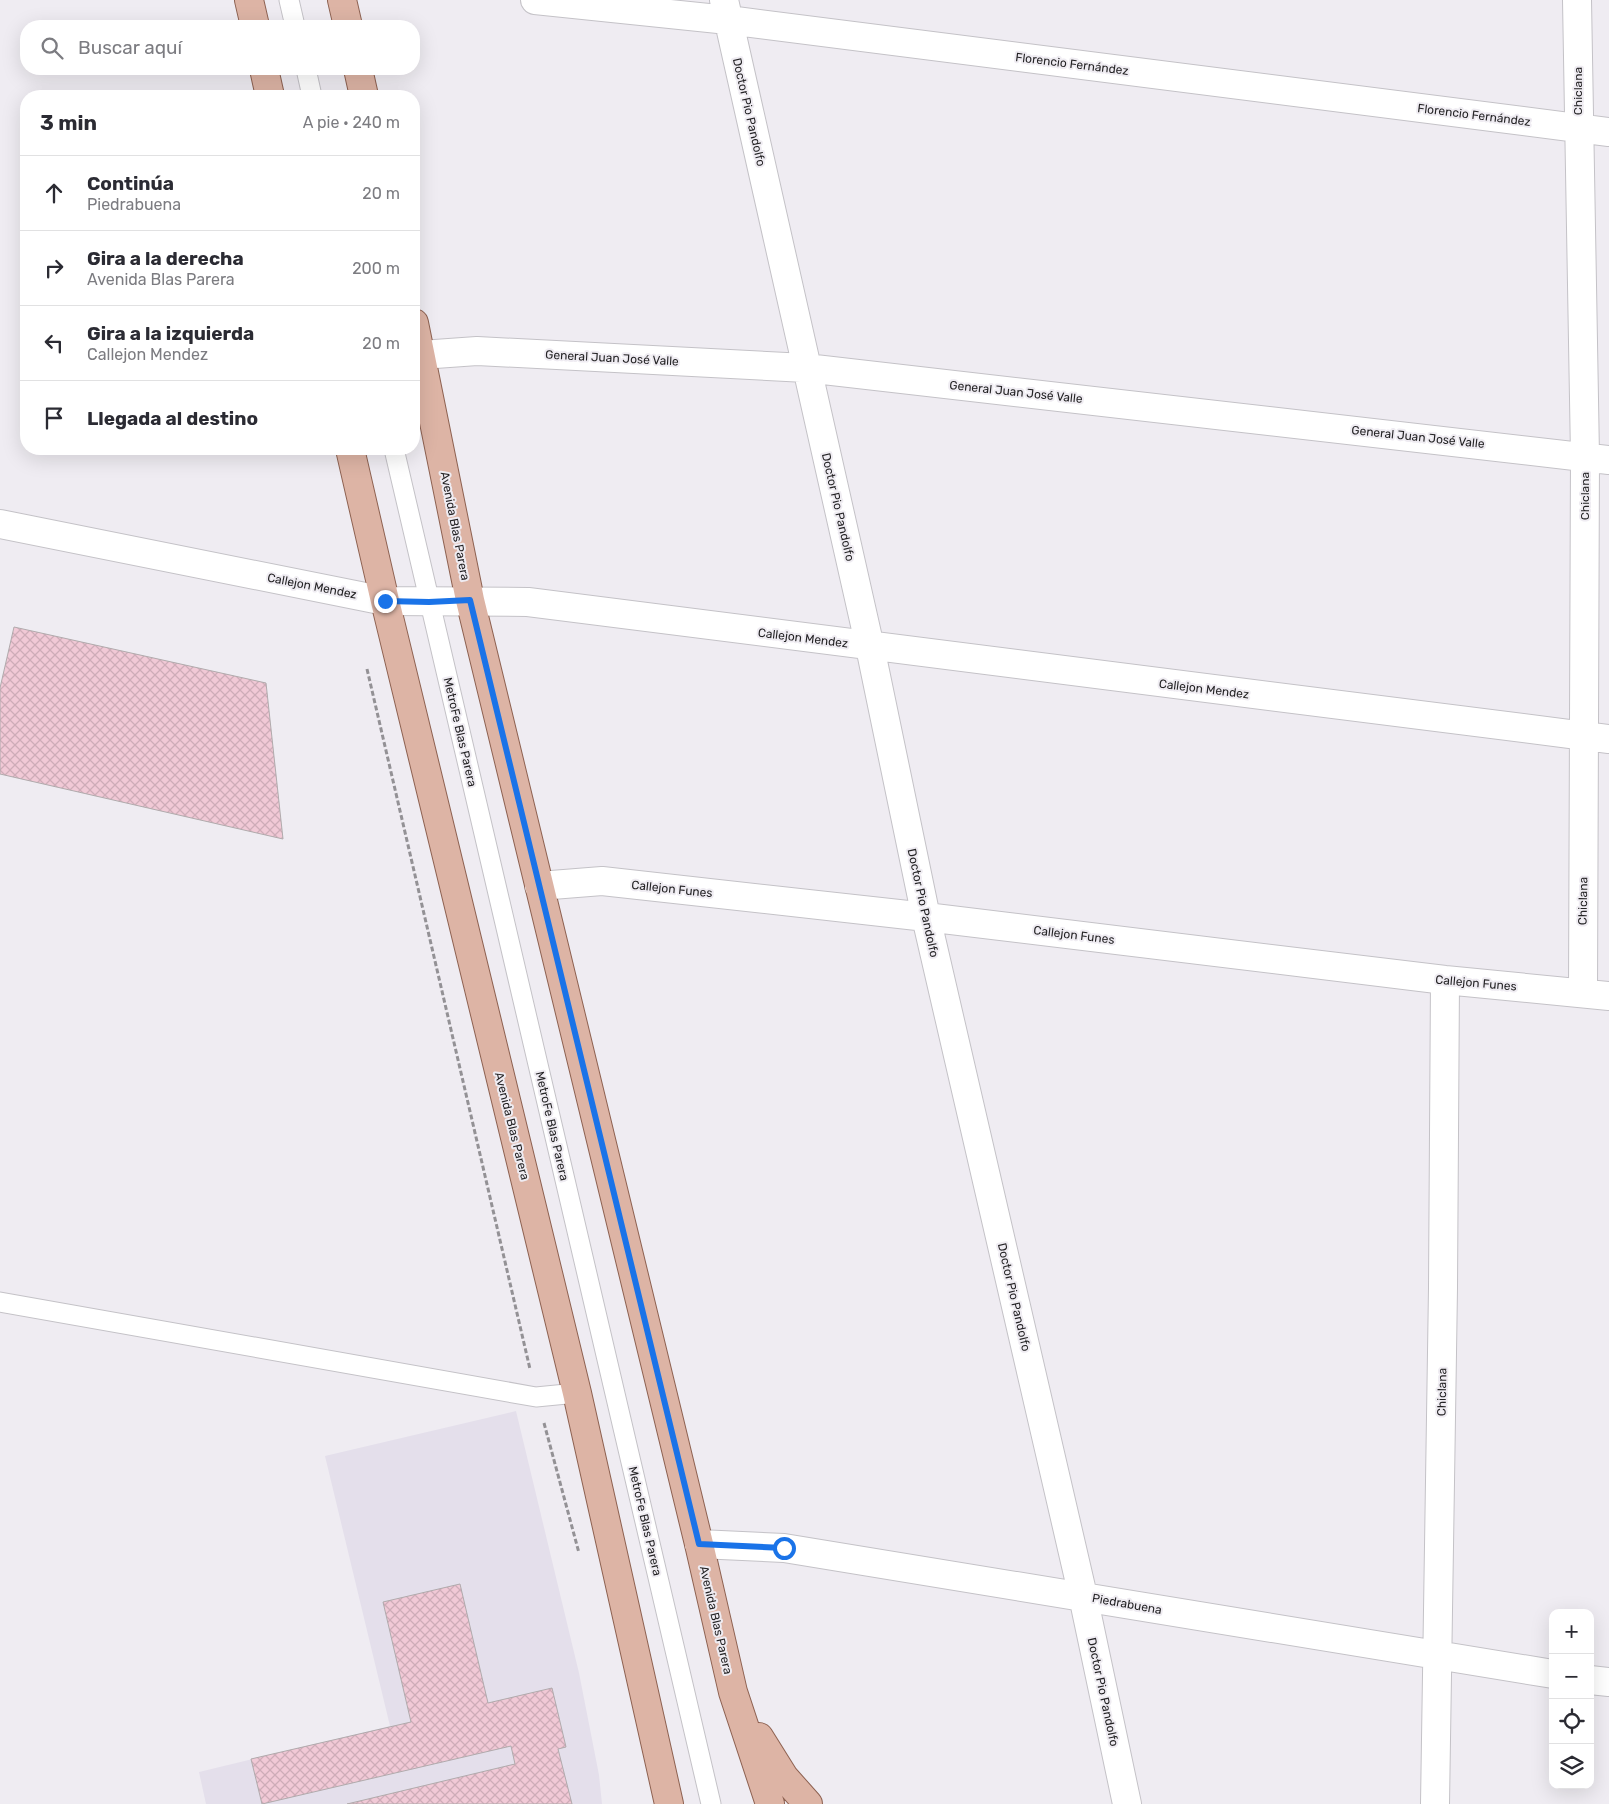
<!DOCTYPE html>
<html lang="es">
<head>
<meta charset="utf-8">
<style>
  :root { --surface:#fff; --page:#f7f7f7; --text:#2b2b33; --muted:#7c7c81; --line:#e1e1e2 }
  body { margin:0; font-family:Rubik,sans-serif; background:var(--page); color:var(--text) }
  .controls { position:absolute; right:15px; bottom:15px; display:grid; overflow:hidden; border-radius:10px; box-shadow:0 5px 20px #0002 }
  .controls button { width:45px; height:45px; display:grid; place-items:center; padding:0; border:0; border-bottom:1px solid var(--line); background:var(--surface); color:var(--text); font:25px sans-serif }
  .stop { position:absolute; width:15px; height:15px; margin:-11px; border:4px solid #1a73e8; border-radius:50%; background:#fff }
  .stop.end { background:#1a73e8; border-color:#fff; box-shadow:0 1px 5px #0008 }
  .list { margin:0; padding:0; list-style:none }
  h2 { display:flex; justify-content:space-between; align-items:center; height:65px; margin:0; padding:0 20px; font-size:21px }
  h2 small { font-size:16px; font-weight:400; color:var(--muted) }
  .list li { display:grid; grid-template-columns:32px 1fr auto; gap:15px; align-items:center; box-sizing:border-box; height:75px; padding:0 20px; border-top:1px solid var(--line) }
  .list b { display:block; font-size:19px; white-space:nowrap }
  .list p { margin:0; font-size:16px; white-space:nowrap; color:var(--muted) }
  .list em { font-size:16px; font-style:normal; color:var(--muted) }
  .icon { flex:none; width:28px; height:28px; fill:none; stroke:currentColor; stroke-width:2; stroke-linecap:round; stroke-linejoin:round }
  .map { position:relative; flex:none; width:1609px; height:1804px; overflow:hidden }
  .search { position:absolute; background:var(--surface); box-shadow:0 5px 20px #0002; left:20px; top:20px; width:400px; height:55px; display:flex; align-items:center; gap:12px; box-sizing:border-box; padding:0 18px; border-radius:20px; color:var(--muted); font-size:19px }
  .panel { position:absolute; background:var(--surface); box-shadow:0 5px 20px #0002; left:20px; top:90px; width:400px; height:365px; border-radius:20px }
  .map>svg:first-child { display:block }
  .built { fill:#e4dfeb }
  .building { fill:url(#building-cross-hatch); stroke:#b0aaac }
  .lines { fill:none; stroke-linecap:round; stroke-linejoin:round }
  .service-casing { stroke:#c4c2c7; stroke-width:21 }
  .minor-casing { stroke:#c4c2c7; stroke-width:30 }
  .primary-casing { stroke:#8d6151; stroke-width:30 }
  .path { stroke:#939195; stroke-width:3; stroke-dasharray:5 2.5; stroke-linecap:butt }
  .service { stroke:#fff; stroke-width:19 }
  .minor { stroke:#fff; stroke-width:28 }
  .primary { stroke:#ddb4a5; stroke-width:28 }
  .route { stroke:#1a73e8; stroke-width:6 }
  .labels { text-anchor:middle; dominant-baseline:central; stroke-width:4; stroke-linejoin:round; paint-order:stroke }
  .street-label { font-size:12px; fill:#242325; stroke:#efecf2 }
</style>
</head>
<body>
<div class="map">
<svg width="1609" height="1804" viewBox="0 0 1609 1804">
  <defs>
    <pattern id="building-cross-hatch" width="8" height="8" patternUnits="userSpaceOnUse" patternTransform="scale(1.25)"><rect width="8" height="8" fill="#f1c9d6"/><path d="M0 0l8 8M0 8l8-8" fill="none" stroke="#ceacb8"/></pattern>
  </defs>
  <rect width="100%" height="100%" fill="#efecf2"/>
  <path class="built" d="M516,1411L579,1673L599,1775L602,1804H206L199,1772L390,1726L325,1456Z"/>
  <path class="building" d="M14,627L266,683L283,839L0,774V688Z
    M460,1584L488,1703L552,1688L566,1747L558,1749L572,1804H347L515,1764L511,1746L262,1804L251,1759L411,1722L383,1602Z"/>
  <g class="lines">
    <g class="service-casing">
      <path id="service" d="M289,0L295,26
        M306,69L312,96
        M394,449L711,1804
        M0,1302L536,1397L577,1393"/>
    </g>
    <g class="minor-casing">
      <path id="minor" d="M535,0L728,20L1609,132
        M724,0L870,647L926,917L1083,1596L1127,1804
        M1577,0L1585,456L1583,992
        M421,355L477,351L806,368L1609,460
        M0,524L385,601L528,602L1609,739
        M539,886L602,881L926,917L1445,980L1609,996
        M699,1544L784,1548L1553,1674
        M1590,1680L1609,1682
        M1435,1804L1443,1288L1445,980"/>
    </g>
    <g class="primary-casing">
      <path id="primary" d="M249,0L255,26
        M342,0L348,26
        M264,69L270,96
        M358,69L364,96
        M414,323L470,600L699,1544L733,1692L770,1804
        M350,449L385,601L577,1393L669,1804
        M759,1737L784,1777L808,1804"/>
    </g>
    <path class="path" d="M367,669L530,1369
      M544,1423L579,1553"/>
    <use href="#service" class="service"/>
    <use href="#minor" class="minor"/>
    <use href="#primary" class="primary"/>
  </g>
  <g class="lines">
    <path class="route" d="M385,601L429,602L470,600L699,1544L784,1548"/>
  </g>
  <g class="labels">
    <g class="street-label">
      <text transform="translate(1072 64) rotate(7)">Florencio Fernández</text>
      <text transform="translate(1578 91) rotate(-90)">Chiclana</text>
      <text transform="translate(749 112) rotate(77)">Doctor Pio Pandolfo</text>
      <text transform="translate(1474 115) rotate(7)">Florencio Fernández</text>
      <text transform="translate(612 358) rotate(3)">General Juan José Valle</text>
      <text transform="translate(1016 392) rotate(6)">General Juan José Valle</text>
      <text transform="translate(1418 437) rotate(6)">General Juan José Valle</text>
      <text transform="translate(1585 496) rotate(-90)">Chiclana</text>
      <text transform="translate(838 507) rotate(77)">Doctor Pio Pandolfo</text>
      <text transform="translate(455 526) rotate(79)">Avenida Blas Parera</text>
      <text transform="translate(312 586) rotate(11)">Callejon Mendez</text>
      <text transform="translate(803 638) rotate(7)">Callejon Mendez</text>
      <text transform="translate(1204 689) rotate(7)">Callejon Mendez</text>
      <text transform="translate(460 732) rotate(77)">MetroFe Blas Parera</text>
      <text transform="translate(672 889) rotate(6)">Callejon Funes</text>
      <text transform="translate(1583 901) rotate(-89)">Chiclana</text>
      <text transform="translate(923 903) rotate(78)">Doctor Pio Pandolfo</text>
      <text transform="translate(1074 935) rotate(7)">Callejon Funes</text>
      <text transform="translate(1476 983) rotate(5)">Callejon Funes</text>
      <text transform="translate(512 1126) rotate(76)">Avenida Blas Parera</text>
      <text transform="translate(552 1126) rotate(77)">MetroFe Blas Parera</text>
      <text transform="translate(1014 1297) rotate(77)">Doctor Pio Pandolfo</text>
      <text transform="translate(1442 1392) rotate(-89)">Chiclana</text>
      <text transform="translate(645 1521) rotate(77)">MetroFe Blas Parera</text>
      <text transform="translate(1127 1604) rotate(10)">Piedrabuena</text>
      <text transform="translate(716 1620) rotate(77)">Avenida Blas Parera</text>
      <text transform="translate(1103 1692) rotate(78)">Doctor Pio Pandolfo</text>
    </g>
  </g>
</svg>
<div class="controls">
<button>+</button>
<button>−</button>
<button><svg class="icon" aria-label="locate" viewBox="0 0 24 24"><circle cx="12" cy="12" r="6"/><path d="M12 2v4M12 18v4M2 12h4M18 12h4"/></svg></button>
<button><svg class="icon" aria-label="layers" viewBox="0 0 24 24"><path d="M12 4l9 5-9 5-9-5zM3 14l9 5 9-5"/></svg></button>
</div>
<div class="stop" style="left:784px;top:1548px"></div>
<div class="stop end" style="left:385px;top:601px"></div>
<div class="search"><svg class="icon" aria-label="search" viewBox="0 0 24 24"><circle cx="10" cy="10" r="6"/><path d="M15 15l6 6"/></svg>Buscar aquí</div>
<section class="panel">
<h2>3 min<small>A pie · 240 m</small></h2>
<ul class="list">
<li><svg class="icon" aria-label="ahead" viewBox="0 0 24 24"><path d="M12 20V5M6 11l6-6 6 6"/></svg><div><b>Continúa</b><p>Piedrabuena</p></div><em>20 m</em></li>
<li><svg class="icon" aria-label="right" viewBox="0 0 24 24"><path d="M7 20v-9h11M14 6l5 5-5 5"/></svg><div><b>Gira a la derecha</b><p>Avenida Blas Parera</p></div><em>200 m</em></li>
<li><svg class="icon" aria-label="left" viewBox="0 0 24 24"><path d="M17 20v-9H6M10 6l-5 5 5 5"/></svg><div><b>Gira a la izquierda</b><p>Callejon Mendez</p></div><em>20 m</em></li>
<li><svg class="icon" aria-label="arrive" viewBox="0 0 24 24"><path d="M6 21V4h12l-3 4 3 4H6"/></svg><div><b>Llegada al destino</b></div></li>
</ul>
</section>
</div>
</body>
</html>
